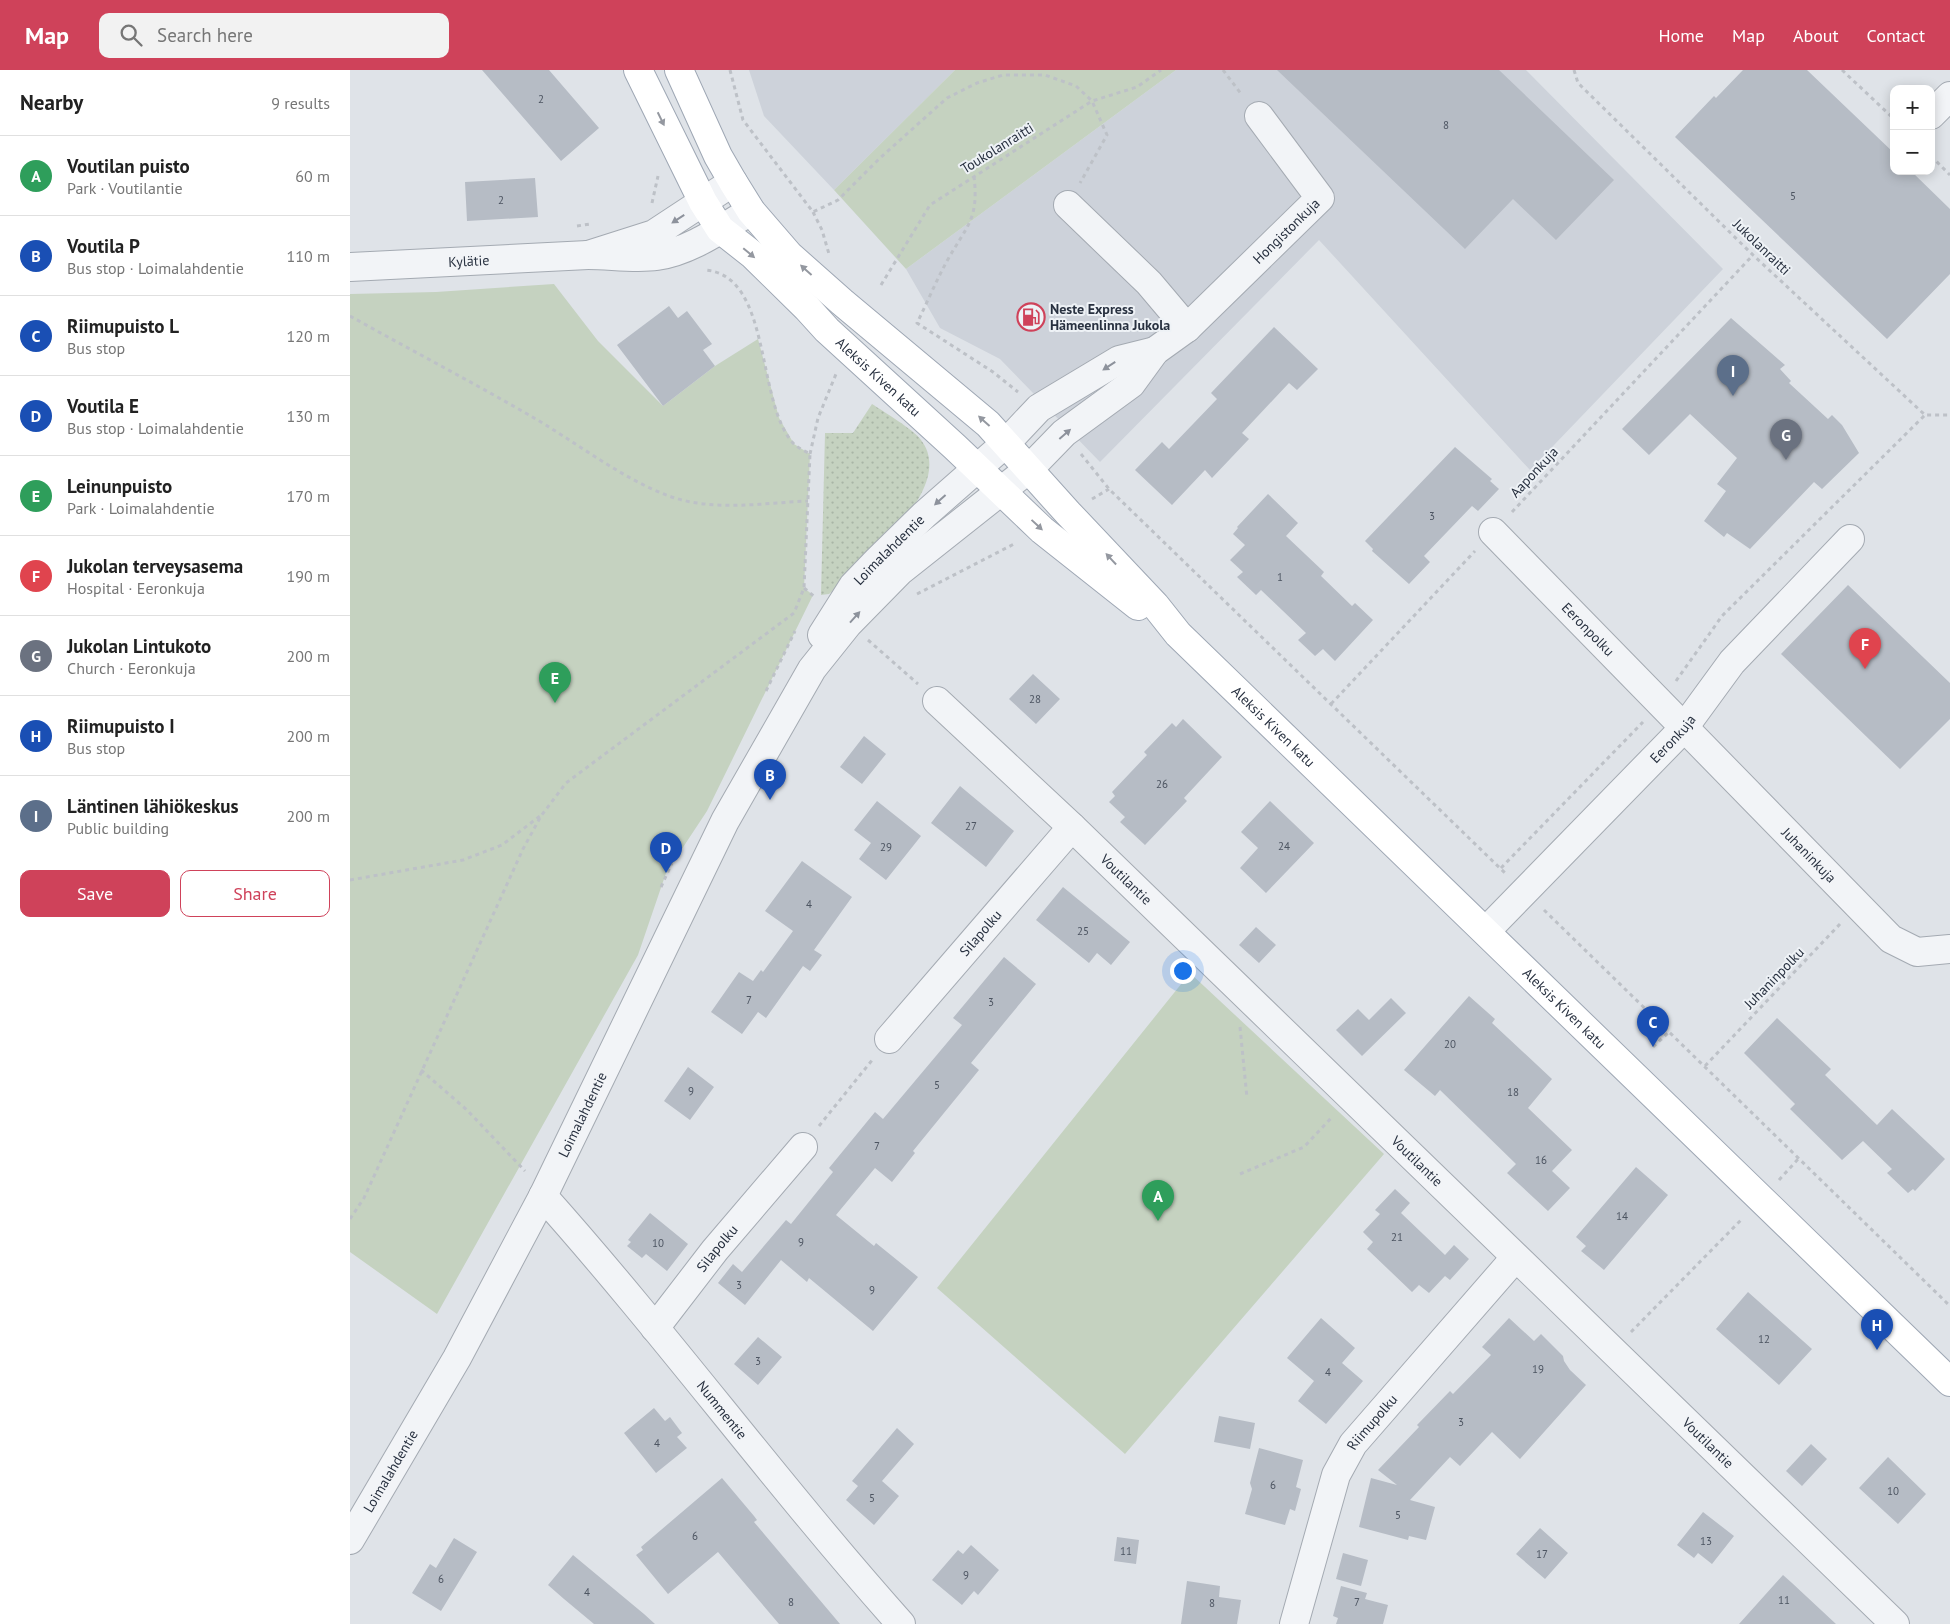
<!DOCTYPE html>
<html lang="en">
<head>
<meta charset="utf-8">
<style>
  :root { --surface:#fff; --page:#f2f2f2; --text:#222; --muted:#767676; --line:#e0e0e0; --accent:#cf425a }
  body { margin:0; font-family:"PT Sans",sans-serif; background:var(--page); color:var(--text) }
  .controls { position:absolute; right:15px; top:15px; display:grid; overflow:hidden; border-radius:10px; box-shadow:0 2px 12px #0003 }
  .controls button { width:45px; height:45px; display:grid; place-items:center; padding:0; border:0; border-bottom:1px solid var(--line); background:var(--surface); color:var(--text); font:25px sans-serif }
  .you { position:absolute; left:832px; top:900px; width:18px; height:18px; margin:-12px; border:4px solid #fff; border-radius:50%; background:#1a73e8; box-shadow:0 0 0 8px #1a73e833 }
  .badge { display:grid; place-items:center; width:32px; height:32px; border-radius:50%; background:var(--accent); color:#fff; font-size:16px; font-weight:700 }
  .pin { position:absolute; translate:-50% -41px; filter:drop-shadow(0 1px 2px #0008) }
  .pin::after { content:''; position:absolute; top:26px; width:18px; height:15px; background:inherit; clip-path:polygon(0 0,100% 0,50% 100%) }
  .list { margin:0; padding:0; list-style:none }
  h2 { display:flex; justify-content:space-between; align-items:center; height:65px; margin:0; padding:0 20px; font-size:21px }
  h2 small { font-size:16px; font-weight:400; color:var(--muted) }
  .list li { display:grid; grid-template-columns:32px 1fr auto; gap:15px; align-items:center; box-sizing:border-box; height:80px; padding:0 20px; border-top:1px solid var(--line) }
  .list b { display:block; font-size:19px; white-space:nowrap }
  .list p { margin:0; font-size:16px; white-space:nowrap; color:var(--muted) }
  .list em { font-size:16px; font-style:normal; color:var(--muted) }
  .actions { display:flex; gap:10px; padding:15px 20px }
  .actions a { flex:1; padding:11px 0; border:1px solid var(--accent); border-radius:10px; text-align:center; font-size:18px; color:var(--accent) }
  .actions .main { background:var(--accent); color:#fff }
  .icon { flex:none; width:28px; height:28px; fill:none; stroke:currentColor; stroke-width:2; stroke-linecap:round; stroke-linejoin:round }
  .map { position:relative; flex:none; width:1600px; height:1554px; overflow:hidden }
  header { display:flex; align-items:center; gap:30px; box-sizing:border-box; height:70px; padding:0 25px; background:var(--accent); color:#fff }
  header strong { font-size:24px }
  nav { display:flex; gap:28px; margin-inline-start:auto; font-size:18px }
  .search { width:350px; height:45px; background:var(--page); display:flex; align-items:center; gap:12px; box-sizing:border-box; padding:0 18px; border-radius:10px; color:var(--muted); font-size:19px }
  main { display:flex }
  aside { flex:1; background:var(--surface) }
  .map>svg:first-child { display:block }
  .built { fill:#cdd2da }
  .grass { fill:url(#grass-dots) }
  .green { fill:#c5d2c0 }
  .building { fill:#b6bcc5 }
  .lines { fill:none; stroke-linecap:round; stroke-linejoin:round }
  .minor-casing { stroke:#a4aab2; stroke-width:30 }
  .major-casing { stroke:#9ea7b4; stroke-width:30 }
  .path { stroke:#bdc1c7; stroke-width:3; stroke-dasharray:4 4; stroke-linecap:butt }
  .minor { stroke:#f2f4f7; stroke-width:28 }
  .major { stroke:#fff; stroke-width:28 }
  .oneway { fill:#9498a0 }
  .oneway2 { fill:#8d929c }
  .labels { text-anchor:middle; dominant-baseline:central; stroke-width:4; stroke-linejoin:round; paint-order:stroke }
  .number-label { font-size:11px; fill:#4c5461 }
  .street-label { font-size:14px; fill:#283140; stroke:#eef2f6 }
  .poi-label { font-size:14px; font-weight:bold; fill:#283140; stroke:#eef2f6; text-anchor:start }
</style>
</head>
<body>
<header>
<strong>Map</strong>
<div class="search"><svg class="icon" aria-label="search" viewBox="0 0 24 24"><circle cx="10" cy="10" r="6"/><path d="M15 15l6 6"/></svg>Search here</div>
<nav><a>Home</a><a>Map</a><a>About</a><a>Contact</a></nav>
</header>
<main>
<aside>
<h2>Nearby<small>9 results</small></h2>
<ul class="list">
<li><span class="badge" style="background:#2e9e5b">A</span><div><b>Voutilan puisto</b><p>Park · Voutilantie</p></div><em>60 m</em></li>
<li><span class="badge" style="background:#1a4fb4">B</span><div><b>Voutila P</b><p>Bus stop · Loimalahdentie</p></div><em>110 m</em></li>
<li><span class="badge" style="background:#1a4fb4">C</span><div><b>Riimupuisto L</b><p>Bus stop</p></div><em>120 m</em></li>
<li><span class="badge" style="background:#1a4fb4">D</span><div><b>Voutila E</b><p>Bus stop · Loimalahdentie</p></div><em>130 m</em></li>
<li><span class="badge" style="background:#2e9e5b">E</span><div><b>Leinunpuisto</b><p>Park · Loimalahdentie</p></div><em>170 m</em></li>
<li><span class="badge" style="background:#e0444e">F</span><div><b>Jukolan terveysasema</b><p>Hospital · Eeronkuja</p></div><em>190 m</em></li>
<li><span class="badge" style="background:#6b7280">G</span><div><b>Jukolan Lintukoto</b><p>Church · Eeronkuja</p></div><em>200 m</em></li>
<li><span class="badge" style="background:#1a4fb4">H</span><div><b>Riimupuisto I</b><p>Bus stop</p></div><em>200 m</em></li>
<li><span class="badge" style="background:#5c6f8a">I</span><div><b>Läntinen lähiökeskus</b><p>Public building</p></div><em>200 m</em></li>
</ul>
<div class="actions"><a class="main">Save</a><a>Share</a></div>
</aside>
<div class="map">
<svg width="1600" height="1554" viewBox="0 0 1600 1554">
  <defs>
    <pattern id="grass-dots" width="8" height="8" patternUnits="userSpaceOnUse" patternTransform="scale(1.25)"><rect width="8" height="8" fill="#c5d2c0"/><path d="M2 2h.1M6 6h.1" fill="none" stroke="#a9b5a6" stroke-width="1.8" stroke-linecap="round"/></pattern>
  </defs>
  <rect width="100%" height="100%" fill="#dfe3e8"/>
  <path class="built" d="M399,0H605L484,120L414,46Z
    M826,0H1176L1373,199L1180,400L969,170L750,392L650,289L590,258L556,199Z"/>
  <path class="grass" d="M522,334C534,342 563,359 571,370C607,417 517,487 487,517L479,524L471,525L475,363H503Z"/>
  <path class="green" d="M605,0H826L556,199L484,120Z
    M204,214L248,271L313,336L365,296L408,269L429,348L444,374L460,384L454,518L463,525L357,741L316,803L288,885L87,1244L0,1182V224L86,222Z
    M840,903L1034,1084L775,1384L587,1218Z"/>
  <path class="building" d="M132,0H199L249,58L211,91Z
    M927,0H1149L1264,110L1206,170L1163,129L1115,179Z
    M1393,0H1457L1544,83V101H1561L1600,139V204L1537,269L1325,67L1364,26L1366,28Z
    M185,108L188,147L117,151L115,112Z
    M319,236L328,248L337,241L362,274L353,280L365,296L313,336L267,275Z
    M1381,248L1435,295L1430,299L1441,311L1439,313L1478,349L1482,345L1492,355L1509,383L1472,419L1464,412L1400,479L1377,463L1374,467L1354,451L1376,421L1367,414L1387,388L1340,344L1299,385L1272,359Z
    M924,257L968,299L947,320L939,313L892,363L899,369L862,408L855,400L822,435L785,400L812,372L819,379L867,329L861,323Z
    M1105,377L1142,409L1140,411L1149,419L1128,441L1122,436L1074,486L1080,492L1059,514L1022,481L1023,479L1015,471Z
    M918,424L948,453L936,466L974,502L971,506L1002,536L1005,533L1023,550L985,591L973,579L965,586L948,570L956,563L911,520L906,525L887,507L893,502L880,490L895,475L883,464L888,458L887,457Z
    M1498,515L1600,613V649L1550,699L1431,584Z
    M683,604L710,629L686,654L659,629Z
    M833,649L872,687L834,728L837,731L795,775L770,752L775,747L759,732L765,726L762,722L797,685L794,682L822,653L826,657Z
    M514,666L536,684L512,714L490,697Z
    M610,716L664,761L636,797L581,753Z
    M527,731L571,766L536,810L509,789L521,773L504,760Z
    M920,731L964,773L916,823L890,798L908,778L891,762Z
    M452,791L502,827L464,880L472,885L460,901L453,896L416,948L408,942L392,964L361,942L389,902L403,911L411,900L413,902L443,861L415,841Z
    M713,817L780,872L761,895L747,883L739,893L686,850Z
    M906,857L926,875L909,893L889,875Z
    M654,887L686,914L621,993L629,1000L563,1081L565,1083L542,1112L525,1098L486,1145L524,1176L526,1173L568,1207L523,1261L459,1208L457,1212L431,1190L395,1235L368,1213L383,1194L392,1202L436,1150L441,1154L483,1102L479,1098L525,1042L533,1049L612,955L603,948Z
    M1119,926L1145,949L1142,953L1202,1009L1178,1038L1222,1080L1202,1101L1220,1118L1198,1141L1157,1103L1166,1094L1090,1020L1085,1026L1054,1000Z
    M1041,928L1056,943L1012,986L986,960L1008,939L1019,950Z
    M1427,948L1481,999L1475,1005L1527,1055L1542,1039L1595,1089L1565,1121L1563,1119L1558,1123L1537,1103L1542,1099L1513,1071L1492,1090L1440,1039L1445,1034L1394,983Z
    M338,997L364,1017L340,1050L314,1031Z
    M1286,1097L1318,1125L1254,1200L1231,1181L1236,1176L1226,1167Z
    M1045,1119L1060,1133L1051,1143L1095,1185L1104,1175L1119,1189L1100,1210L1095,1206L1079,1223L1069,1215L1062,1222L1017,1179L1023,1172L1013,1162L1030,1144L1025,1140Z
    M300,1143L338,1174L317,1201L296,1184L292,1188L277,1176L281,1172L278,1170Z
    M1398,1222L1462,1279L1429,1315L1366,1259Z
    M971,1248L1005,1278L992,1293L1013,1311L976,1354L948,1331L964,1311L937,1288Z
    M1159,1248L1184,1271L1191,1264L1213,1286L1214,1291L1220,1300L1236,1315L1170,1389L1142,1362L1110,1396L1100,1387L1060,1430L1085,1437L1076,1470L1059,1466L1058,1470L1009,1457L1021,1408L1047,1415L1028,1400L1069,1357L1067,1355L1100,1321L1103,1324L1141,1285L1132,1277Z
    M408,1267L432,1287L408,1315L384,1294Z
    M304,1338L315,1351L320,1347L332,1363L327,1367L337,1378L306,1403L274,1363Z
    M869,1346L905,1353L900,1379L864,1372Z
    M547,1358L564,1374L532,1411L549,1426L524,1455L496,1430L508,1416L502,1411Z
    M1461,1374L1477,1389L1452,1416L1436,1401Z
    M909,1378L953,1390L946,1417L951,1419L945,1441L940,1439L935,1455L895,1444L902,1419L900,1413Z
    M1538,1387L1576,1424L1548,1454L1509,1418Z
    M372,1408L404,1446L407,1450L404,1452L490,1554H429L368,1482L318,1524L286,1485L293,1480L291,1477Z
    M1353,1442L1384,1466L1362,1494L1348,1483L1344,1488L1327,1475Z
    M1190,1458L1218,1483L1195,1509L1166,1484Z
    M767,1467L789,1470L786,1494L764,1491Z
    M104,1468L127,1482L91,1541L62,1523L80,1494L86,1498Z
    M621,1475L649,1500L628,1525L624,1521L612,1535L582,1510L608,1480L613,1484Z
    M993,1483L1018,1490L1011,1516L986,1509Z
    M223,1485L294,1544L305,1554H244L214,1529L198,1515Z
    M1433,1505L1442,1513L1486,1554H1389Z
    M837,1511L870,1516L869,1527L891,1530L887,1554H831Z
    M991,1516L1017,1523L1015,1529L1038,1535L1033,1554H986L988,1548L983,1546Z"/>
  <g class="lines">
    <g class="minor-casing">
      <g id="minor">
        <path d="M1581,45L1600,26"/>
        <path d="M383,112L304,164L238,185C260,185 285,189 307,186C341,181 372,158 401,141"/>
        <path d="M718,135L799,213L837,258"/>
        <path id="s1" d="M0,197L238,185"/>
        <path id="s2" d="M1143,462L1541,869L1567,882L1600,879"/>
        <path id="s3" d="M472,565L503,516L528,490L574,445L656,373L689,338L769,290L805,281"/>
        <path id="s4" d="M587,631L722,757L1545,1554"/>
        <path id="s5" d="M1136,861L1333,659L1382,592L1500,469"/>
        <path id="s6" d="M539,969L722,757"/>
        <path id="s7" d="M193,1126C317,1265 427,1415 551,1554"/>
        <path id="s8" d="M305,1258L365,1180L453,1077"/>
        <path id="s9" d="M0,1470L107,1288L193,1126L375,751L462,599L498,554L550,501L680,398L714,363L781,314L805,281L837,258L970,128L909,46"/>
        <path id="s10" d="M944,1554L986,1405L1003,1374L1165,1188"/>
      </g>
    </g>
    <g class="major-casing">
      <g id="major">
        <path id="s11" d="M288,0L353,132L370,159L403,185L457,238L477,260L605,377L692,460L788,536"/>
        <path id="s12" d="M329,0L368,86L383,112L401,141L439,185L492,232L638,354L718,443L805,535L828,564L1600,1312"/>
      </g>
    </g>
    <path class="path" d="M380,0L393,50L463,142L488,130L530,88L597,28L627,13L653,5H695L726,16L742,31L757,65L730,113
      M873,0L892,25
      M1224,0L1228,13L1403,185L1575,345H1600
      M1492,0L1544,49
      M1581,86L1600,105
      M624,106C629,150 617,155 597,191C586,211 577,233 567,253L643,302L668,322
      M302,133L308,106
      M463,142L472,160L479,184
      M227,156L240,154
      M531,215L580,135L742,31L787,17L811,0
      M0,246C59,279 120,311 179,345C223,370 272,409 319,426C363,442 412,433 458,431
      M460,384L468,348L486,304
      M731,384L759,419L1155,803
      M742,429L759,419
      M1162,442L1403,185
      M454,518L465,527
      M567,524L666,473
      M518,570L568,614
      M1326,611L1372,546L1575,345
      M416,621L445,561
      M981,634L1125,481
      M1151,798L1293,652
      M0,810L113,790L152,775L190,746
      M311,817L322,793
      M1194,840L1600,1236
      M890,957L897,1028
      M1303,977L1319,962
      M1355,996L1490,854
      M71,1000L117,1040L175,1101
      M469,1056L523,989
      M890,1104L954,1077L983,1046
      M1429,1110L1449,1088
      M0,1149L14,1128L173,779L191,746L216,713L444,543L454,518L460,384C455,381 448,378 444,374C405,334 423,205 355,200
      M1281,1262L1392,1149"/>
    <use href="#minor" class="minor"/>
    <use href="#major" class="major"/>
  </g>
  <defs><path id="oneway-solid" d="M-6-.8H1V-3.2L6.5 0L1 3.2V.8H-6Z" transform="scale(1.25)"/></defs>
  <g class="oneway">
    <use href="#oneway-solid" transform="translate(311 49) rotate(64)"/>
    <use href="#oneway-solid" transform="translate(399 183) rotate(40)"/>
    <use href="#oneway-solid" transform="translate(456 200) rotate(-138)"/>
    <use href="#oneway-solid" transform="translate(634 351) rotate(-138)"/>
    <use href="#oneway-solid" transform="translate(687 455) rotate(43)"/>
    <use href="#oneway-solid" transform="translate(761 489) rotate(-133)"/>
  </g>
  <g class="oneway2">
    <use href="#oneway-solid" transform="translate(328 149) rotate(147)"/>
    <use href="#oneway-solid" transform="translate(759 296) rotate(147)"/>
    <use href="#oneway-solid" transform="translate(715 364) rotate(-41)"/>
    <use href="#oneway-solid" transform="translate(590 430) rotate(138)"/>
    <use href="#oneway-solid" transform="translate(505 547) rotate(-48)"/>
  </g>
  <defs>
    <g id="fuel-ring" transform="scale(1.4375)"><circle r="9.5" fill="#eef2f6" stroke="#cf425a" stroke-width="1.5"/><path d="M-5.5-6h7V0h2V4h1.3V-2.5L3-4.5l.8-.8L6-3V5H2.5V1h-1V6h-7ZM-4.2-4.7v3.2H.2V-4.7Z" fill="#cf425a"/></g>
  </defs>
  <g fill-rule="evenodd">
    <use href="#fuel-ring" x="681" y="247"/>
  </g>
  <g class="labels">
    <g class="number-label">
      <text x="191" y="29">2</text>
      <text x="1096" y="55">8</text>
      <text x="1443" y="126">5</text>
      <text x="151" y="130">2</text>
      <text x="1082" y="446">3</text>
      <text x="930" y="507">1</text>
      <text x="685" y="629">28</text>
      <text x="812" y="714">26</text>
      <text x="621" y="756">27</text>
      <text x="934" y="776">24</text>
      <text x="536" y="777">29</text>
      <text x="459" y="834">4</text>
      <text x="733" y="861">25</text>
      <text x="399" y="930">7</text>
      <text x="641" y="932">3</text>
      <text x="1100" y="974">20</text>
      <text x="587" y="1015">5</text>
      <text x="341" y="1021">9</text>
      <text x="1163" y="1022">18</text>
      <text x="527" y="1076">7</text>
      <text x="1191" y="1090">16</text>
      <text x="1272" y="1146">14</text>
      <text x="1047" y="1167">21</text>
      <text x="451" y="1172">9</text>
      <text x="308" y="1173">10</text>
      <text x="389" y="1215">3</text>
      <text x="522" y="1220">9</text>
      <text x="1414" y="1269">12</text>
      <text x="408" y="1291">3</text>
      <text x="1188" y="1299">19</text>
      <text x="978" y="1302">4</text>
      <text x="1111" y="1352">3</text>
      <text x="307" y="1373">4</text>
      <text x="923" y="1415">6</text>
      <text x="1543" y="1421">10</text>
      <text x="522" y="1428">5</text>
      <text x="1048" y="1445">5</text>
      <text x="345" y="1466">6</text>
      <text x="1356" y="1471">13</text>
      <text x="776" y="1481">11</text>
      <text x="1192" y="1484">17</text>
      <text x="616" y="1505">9</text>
      <text x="91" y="1509">6</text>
      <text x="237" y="1522">4</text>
      <text x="1434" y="1530">11</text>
      <text x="441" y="1532">8</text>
      <text x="1007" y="1532">7</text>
      <text x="862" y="1533">8</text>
    </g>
    <g class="street-label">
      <text transform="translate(647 78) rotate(-32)">Toukolanraitti</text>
      <text stroke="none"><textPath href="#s9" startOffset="1635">Hongistonkuja</textPath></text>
      <text transform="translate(1412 177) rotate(44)">Jukolanraitti</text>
      <text stroke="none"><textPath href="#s1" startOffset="119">Kylätie</textPath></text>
      <text stroke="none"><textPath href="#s11" startOffset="396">Aleksis Kiven katu</textPath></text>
      <text transform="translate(1184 402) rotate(-47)">Aaponkuja</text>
      <text stroke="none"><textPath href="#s3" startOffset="109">Loimalahdentie</textPath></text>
      <text stroke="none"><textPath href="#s2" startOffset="136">Eeronpolku</textPath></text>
      <text stroke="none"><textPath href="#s12" startOffset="894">Aleksis Kiven katu</textPath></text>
      <text stroke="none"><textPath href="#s5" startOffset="268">Eeronkuja</textPath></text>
      <text stroke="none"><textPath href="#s2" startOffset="452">Juhaninkuja</textPath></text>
      <text stroke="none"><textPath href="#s4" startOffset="260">Voutilantie</textPath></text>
      <text stroke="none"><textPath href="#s6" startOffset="140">Silapolku</textPath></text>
      <text transform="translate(1424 908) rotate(-46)">Juhaninpolku</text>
      <text stroke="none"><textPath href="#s12" startOffset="1299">Aleksis Kiven katu</textPath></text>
      <text stroke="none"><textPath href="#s9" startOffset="485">Loimalahdentie</textPath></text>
      <text stroke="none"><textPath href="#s4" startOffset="665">Voutilantie</textPath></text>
      <text stroke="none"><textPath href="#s8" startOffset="101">Silapolku</textPath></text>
      <text stroke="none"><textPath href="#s7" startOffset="279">Nummentie</textPath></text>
      <text stroke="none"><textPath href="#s10" startOffset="219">Riimupolku</textPath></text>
      <text stroke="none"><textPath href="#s4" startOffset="1070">Voutilantie</textPath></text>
      <text stroke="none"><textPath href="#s9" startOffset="80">Loimalahdentie</textPath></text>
    </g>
    <g class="poi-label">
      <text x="700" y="239">Neste Express<tspan x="700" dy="16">Hämeenlinna Jukola</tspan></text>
    </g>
  </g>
</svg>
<div class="controls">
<button>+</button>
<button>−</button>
</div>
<div class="you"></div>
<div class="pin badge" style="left:808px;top:1151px;background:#2e9e5b">A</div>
<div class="pin badge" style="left:420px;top:730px;background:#1a4fb4">B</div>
<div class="pin badge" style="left:1303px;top:977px;background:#1a4fb4">C</div>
<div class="pin badge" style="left:316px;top:803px;background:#1a4fb4">D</div>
<div class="pin badge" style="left:205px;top:633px;background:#2e9e5b">E</div>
<div class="pin badge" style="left:1515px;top:599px;background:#e0444e">F</div>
<div class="pin badge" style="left:1436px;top:390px;background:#6b7280">G</div>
<div class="pin badge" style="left:1527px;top:1280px;background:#1a4fb4">H</div>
<div class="pin badge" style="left:1383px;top:326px;background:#5c6f8a">I</div>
</div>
</main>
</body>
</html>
